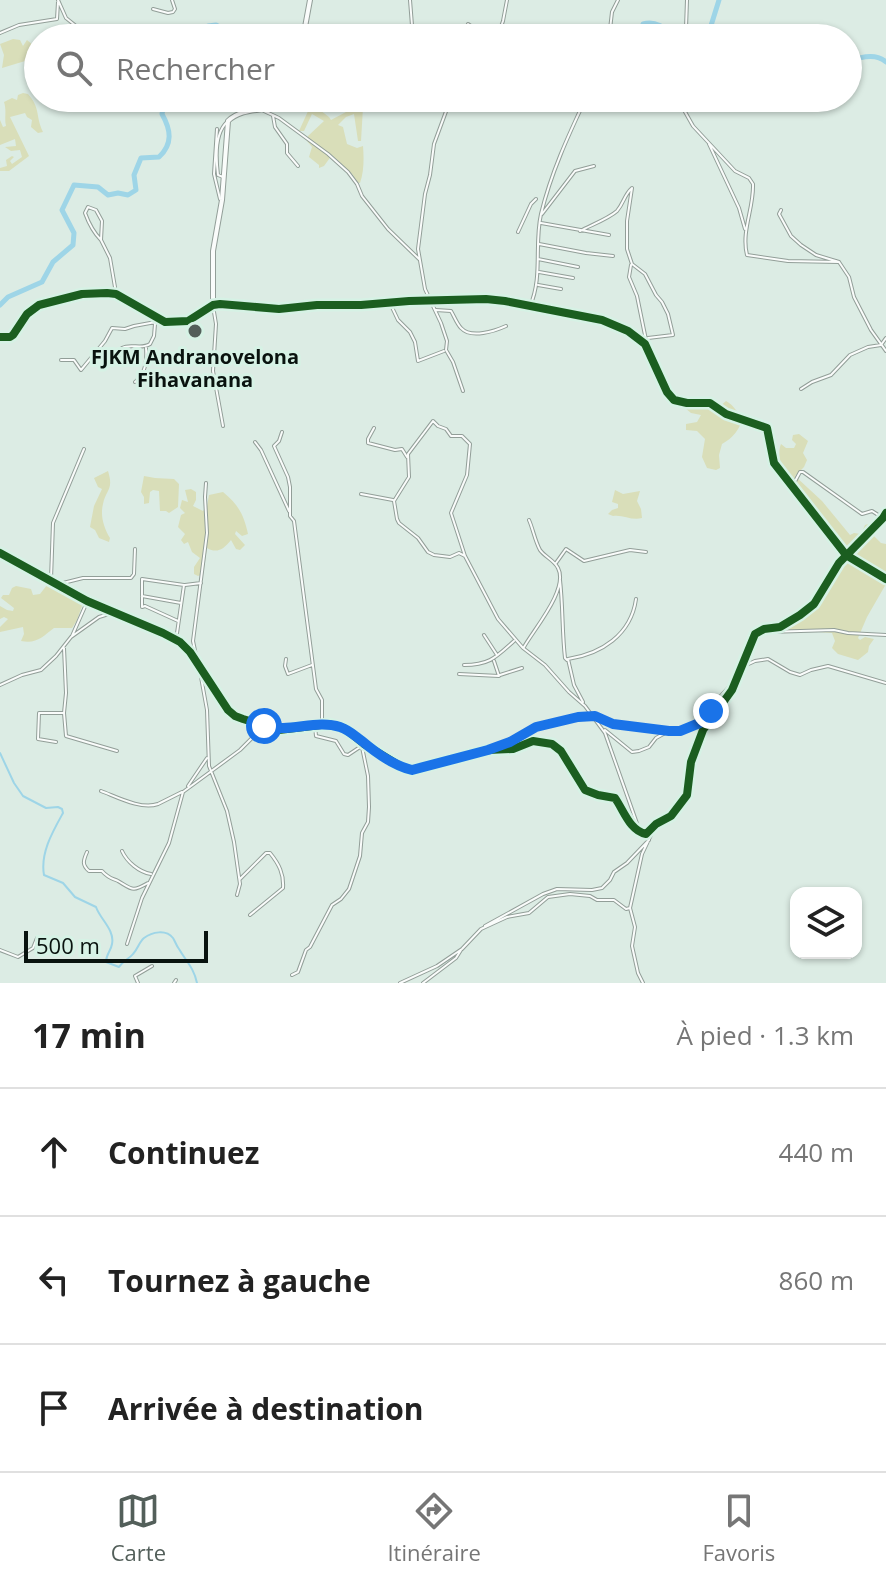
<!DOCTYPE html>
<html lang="fr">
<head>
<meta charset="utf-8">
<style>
  :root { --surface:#fff; --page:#f2f2f2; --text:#222; --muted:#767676; --line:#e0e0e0; --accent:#535f5a }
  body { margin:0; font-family:"Open Sans",sans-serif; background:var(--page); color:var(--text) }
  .controls { position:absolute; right:24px; bottom:24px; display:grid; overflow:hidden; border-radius:16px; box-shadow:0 2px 6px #0004 }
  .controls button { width:72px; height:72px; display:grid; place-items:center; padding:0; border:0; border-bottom:2px solid var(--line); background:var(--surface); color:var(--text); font:40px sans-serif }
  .scale { position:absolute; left:24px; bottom:20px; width:184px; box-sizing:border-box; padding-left:8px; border:4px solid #09130f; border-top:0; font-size:22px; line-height:28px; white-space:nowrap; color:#09130f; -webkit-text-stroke:6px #d6f2e5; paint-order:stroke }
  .stop { position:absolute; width:24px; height:24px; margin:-18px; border:6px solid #1a73e8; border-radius:50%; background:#fff }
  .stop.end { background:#1a73e8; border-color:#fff; box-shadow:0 2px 8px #0008 }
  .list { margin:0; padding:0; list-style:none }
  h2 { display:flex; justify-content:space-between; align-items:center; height:104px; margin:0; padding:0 32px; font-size:34px }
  h2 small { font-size:26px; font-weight:400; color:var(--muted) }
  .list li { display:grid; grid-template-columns:52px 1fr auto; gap:24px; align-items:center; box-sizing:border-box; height:128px; padding:0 32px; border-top:2px solid var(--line) }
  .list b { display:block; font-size:30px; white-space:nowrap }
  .list em { font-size:26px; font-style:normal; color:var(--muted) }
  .icon { flex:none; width:44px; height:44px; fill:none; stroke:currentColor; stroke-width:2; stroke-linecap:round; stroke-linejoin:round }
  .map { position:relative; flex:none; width:886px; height:983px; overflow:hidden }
  .search { position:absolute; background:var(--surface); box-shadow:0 2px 6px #0004; left:24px; right:24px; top:24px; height:88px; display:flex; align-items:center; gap:20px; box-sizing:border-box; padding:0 28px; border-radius:44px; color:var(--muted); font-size:30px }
  .sheet { height:488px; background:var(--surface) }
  nav { display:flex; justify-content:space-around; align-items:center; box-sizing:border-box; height:112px; border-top:2px solid var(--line); background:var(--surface); font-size:22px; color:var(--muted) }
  nav a { display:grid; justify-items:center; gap:4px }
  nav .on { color:var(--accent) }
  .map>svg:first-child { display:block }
  .green { fill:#d9deb9 }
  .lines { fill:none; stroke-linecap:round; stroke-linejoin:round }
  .stream { stroke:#9ed5e7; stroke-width:2 }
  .river { stroke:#9ed5e7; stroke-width:5 }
  .minor-casing { stroke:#929e98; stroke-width:4 }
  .tertiary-casing { stroke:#929e98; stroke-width:6 }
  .minor { stroke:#fafcfb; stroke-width:2 }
  .tertiary { stroke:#fafcfb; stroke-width:4 }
  .cycleway-casing { stroke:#d6f2e5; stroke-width:13 }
  .cycleway { stroke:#1b5e20; stroke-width:8 }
  .route { stroke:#1a73e8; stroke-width:10 }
  .poi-dot { fill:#535f5a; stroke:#d6f2e5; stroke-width:3 }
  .labels { text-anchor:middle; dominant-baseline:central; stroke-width:6; stroke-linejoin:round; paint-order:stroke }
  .poi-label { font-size:20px; font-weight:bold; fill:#09130f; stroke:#d6f2e5 }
</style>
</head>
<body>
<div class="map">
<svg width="886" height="983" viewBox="0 0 886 983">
  <rect width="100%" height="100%" fill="#dcece4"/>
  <path class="green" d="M13,39L20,40L23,46L27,40L33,45L35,58L2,68L4,55L0,44Z
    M23,93L28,94C41,109 35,115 43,132L38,133L31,127L32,120L27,117L25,113L10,117L29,156L9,171H0V168L7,166L6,160L12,156L14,157L10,161L12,164L22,157L20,150L11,151L5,147L16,146L15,139L0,145V120L3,127L6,126C4,118 7,111 4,102L12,98L17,100L18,95Z
    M314,98H328L327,101L352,105L347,107H316L329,117L331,120L359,105L363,107L361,141H358L354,114L346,117L338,125L343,127L347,144L357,148L363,146C364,158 364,172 360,183L356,182L353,175L332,155L324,166L319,168V165L309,157L312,147L307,141L308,136L324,121L312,114L304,131H299Z
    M726,401C734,405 736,412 743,417C740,429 733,438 722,444L719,455L720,468L716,470L707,468L702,457L705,439L697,431L686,430V424L697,422L701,415L691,413L685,408L719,407Z
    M799,434L808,441L803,453L807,460L804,467L795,476L822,501L850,535L854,533L861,534L865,525L875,522L872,534L881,543L886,544V584L867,617L858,638L860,640L865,637L874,639L869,646L868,652L858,660L838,654L832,648L835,641L832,633L780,629C788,625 797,622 804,617C819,606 839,574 843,556C826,534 769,472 781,444L786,448H794L796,444L792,440L793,435Z
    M108,471C114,490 106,489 103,504C100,516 104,528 110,538L109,542L99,538L95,530L90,527L94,506L102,489L98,487L94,478Z
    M144,476L155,478L174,479L179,484L178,507L169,513L166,511H160L159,491L153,490L150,492L149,503L144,504V497L141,492Z
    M191,489L196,492V500L193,506L203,511L207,506L209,495L223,492C238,504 244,515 248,534L242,536L236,531L235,534L245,545L240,550L236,549L231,540C224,549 217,554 207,548L203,574L198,576L194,574V567L200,558L192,552L188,542L184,544L181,540L185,534L178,527L181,515L185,513L180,508L182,500L188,502L185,490Z
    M615,490L623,494L640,491L637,501L641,509L642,518C632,521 622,514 613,516L608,514L612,510L618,508V504L612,502Z
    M47,585L54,586L83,603L77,620L72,628H54C42,637 37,644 21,641L24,634L23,627L0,632V627L8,619L4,617L0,619V606L7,610L13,611L14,608L1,598L3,595H9L12,588L16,586L31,589L33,595L40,594Z"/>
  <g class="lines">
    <path class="stream" d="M0,753L14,783L23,796L46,808L58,807L62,809L63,813C53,831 40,853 44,875L63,883L75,897L96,907C100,919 115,930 112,944C111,951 106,954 106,962L119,967C123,961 129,959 133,954C138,949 139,942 144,938C152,932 166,929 173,938C175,941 176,945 179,949C186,961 194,968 197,983"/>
    <path class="river" d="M704,37L709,32L719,0
      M202,38L208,26L216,25L229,32L232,38
      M640,38L643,24C657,20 666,29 677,38
      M848,62C860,57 876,53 886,62
      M0,305L8,297L42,282L53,262L73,245L74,233L62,210L74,185L98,187L108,195L118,193L128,195L136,190L134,175L141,158L159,157C173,144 171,130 162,114L164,104L167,98"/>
    <g class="minor-casing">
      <path id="minor" d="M58,0L66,18L86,34L99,32L127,37L149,38
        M410,0L413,38
        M153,9L168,13L173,12L175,9L172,0
        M468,24L488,38
        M686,28L687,0
        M0,33L19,25L57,19L58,2
        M497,38L503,21L507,0
        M609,38L612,12L618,0
        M451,98L434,144L430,175L425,194L418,249L425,289L441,323L447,341L446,350L453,362L463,391
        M663,100L684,110L693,126L735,171L749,178L753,184C754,208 741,231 747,255L788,261L839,262
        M264,111L279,118L328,154L348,172L357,184L362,196L388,229L419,259
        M273,116L275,127L287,144V153L298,166
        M217,129L214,174L220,199
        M709,144L739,208L745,229
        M223,177L218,175C216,159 215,133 227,122
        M781,210L779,214L791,236L801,245L816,255L839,262L849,277L854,297L871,330L886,351
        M542,214L575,171L594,166
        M541,223L609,235
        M580,231C591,225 608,219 617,211C624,203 624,195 632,188L627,221V249L632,264L645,274L656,295L662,302L668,314L673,335L648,338L646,343
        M518,232L531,204L536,199
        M101,240C93,232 89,224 85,213L88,207L96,210L102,221L101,240L110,258L116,293
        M539,244L586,253L613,256
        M538,259L578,267
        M631,265L629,277L637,296L646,340
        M539,272L573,278
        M538,285L561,289
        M390,303L398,320L410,332L415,342L418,361L444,351
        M213,306L216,324L213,371L223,426
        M530,306C543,277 534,245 541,214C551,173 568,136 586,98
        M436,310L451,311C454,316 457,324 461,328C471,339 495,331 506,326
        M61,360H74L81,370L105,341L112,328L125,329L134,326L161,321
        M123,365L122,348C131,343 141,350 150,344L154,336L155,324
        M135,382C146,374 147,360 146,348
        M801,389L812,382L831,375L850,355L868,347L881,345L886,338
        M374,428L368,439V443L395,450L402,449L407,457
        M282,432L279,441L274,446L288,477L290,487V516L294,521L316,689L322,700V725
        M255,442L261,450L289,511
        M793,485L800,472H803L862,514L872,511L883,518
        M361,494L393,500
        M0,553L87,601L163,633L180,642L190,652L228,710L235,716L243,719L279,730L329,724L344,728L364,744L400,766L412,770L488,750L513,749L533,741L552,744L561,751L585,790L598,795L615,798C624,811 630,831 646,834L656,824L671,816L687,795L691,762L703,730L732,690L755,634L764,629L780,627L800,615L814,604L839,563L883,518L886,513
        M465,556L451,513L467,475L470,444L462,436H451L446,429L438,426L433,421L408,454L409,477L394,501L397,519L399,523L418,538L428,552L434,555L450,557L459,553L465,556L498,619L523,648L545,665L569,692L585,706L605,733L640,832
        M556,563L566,549L584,561L630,550L646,552
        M51,579L53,523L84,449
        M560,580C563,606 562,632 565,658L567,660
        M59,584L83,578H131L134,574L135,549
        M185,585L201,583
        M142,597V607L145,606L178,621
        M765,630L767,632L834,630L848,633L886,635
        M484,635L497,655
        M72,636L87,602
        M176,640L184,585L142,579V596L181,603
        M524,647C534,629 569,589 558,568C554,560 545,557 540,550C535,541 533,529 529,520
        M64,648L66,693L64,713L66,736L117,751
        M286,659L285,666L288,674L312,665
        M197,660L193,641L207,533L205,497L206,483
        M464,665C490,665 496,657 514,641
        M199,666L207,710L209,766L227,811L234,842L240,884L237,895
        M742,667L755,661L768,659L790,672L800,675L811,670L828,666L886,683
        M459,674L499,676L494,661
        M500,675L522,668
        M0,685L22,675L41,670L56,656L71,637L99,617L112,613
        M583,702L574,685L568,659C601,654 631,635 636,599
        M315,726L316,736L336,741L344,754L348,755L360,747
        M605,730L632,752L639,751L649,747L656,738L667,732
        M56,742L38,739L39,713H63
        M493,748L510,742L536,727L578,717L595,716L613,724L680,731L702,722L707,712L713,710L714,703L729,687L741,663
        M188,786L207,758
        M101,791C117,797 141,810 158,804C166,800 174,796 182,792
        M122,851C127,862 139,872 151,874
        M87,852C83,861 82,865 89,871H102C108,878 111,878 118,881C133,890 132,892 148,883
        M240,879L266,853H270C279,864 284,874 283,888L250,915
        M485,926L543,894L557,889L592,890L602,888L610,880L614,872L627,863L649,840
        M127,944L142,898L169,843L183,792L240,750L254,736L277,730
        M0,950L18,957L33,948L37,938
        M292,975L298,972L306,950L310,947L332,905L341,899L349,889L360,856L362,833L368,822L369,807L368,776L362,747L364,745
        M138,983L135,976L152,966
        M174,983L176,980
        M400,983L437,966L462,949L481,929L507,917L529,913L548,897L570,894L590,896L597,900H614L626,909L630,908
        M423,983L456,958L461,950
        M643,983L638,973L632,946L635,927L630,908L642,854L653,831L667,818"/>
    </g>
    <g class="tertiary-casing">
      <path id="tertiary" d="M303,38L310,0
        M213,305V251L222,200L228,121C245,104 274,115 291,98
        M0,337H10L13,335L27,314L39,305L82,294L107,293L116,294L165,322L188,321L213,305L220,304L279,309L317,305H361L409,301L486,299L505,301L602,320L628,331L645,344L667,392L674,400L687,403H710L726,414L767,428L774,463L846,555L886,579"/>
    </g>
    <use href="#minor" class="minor"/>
    <use href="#tertiary" class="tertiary"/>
    <g class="cycleway-casing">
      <path id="cycleway" d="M0,337H10L13,335L27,314L39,305L82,294L107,293L116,294L165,322L188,321L213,305L220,304L279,309L317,305H361L409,301L486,299L505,301L602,320L628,331L645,344L667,392L674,400L687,403H710L726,414L767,428L774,463L846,555L886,579
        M0,553L87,601L163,633L180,642L190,652L228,710L235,716L243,719L279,730L329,724L344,728L364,744L400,766L412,770L488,750L513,749L533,741L552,744L561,751L585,790L598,795L615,798C624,811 630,831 646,834L656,824L671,816L687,795L691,762L703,730L732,690L755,634L764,629L780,627L800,615L814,604L839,563L883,518L886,513"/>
    </g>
    <use href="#cycleway" class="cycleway"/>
  </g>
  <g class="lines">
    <path class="route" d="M264,726C290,733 316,719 340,727C349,730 355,736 362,741C375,752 395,766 412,770L488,750L510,742L536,727L578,717L595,716L613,724L669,731H680L702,722L707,712L711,711"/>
  </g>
  <circle class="poi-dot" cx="195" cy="331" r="8"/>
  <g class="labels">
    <g class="poi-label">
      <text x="195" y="356">FJKM Andranovelona<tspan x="195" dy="23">Fihavanana</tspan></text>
    </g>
  </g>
</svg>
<div class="controls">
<button><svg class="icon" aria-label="layers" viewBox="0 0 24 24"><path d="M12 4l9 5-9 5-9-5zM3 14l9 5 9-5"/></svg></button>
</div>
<div class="scale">500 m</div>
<div class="stop" style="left:264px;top:726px"></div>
<div class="stop end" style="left:711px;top:711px"></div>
<div class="search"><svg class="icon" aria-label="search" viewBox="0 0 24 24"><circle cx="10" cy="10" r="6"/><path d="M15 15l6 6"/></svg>Rechercher</div>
</div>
<section class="sheet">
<h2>17 min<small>À pied · 1.3 km</small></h2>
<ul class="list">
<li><svg class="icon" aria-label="ahead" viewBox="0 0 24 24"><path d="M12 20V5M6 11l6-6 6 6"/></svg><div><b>Continuez</b></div><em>440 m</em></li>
<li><svg class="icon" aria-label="left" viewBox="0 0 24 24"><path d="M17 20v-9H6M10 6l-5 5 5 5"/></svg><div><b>Tournez à gauche</b></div><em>860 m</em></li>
<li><svg class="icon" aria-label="arrive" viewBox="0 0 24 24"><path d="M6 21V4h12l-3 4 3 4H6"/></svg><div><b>Arrivée à destination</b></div></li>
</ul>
</section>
<nav>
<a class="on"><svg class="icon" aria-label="map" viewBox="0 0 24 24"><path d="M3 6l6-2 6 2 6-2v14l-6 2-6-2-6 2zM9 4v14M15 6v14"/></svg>Carte</a>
<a><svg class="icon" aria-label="directions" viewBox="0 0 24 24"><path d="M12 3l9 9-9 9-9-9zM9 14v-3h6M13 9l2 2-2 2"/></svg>Itinéraire</a>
<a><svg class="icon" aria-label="saved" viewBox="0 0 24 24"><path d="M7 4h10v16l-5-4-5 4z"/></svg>Favoris</a>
</nav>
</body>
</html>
